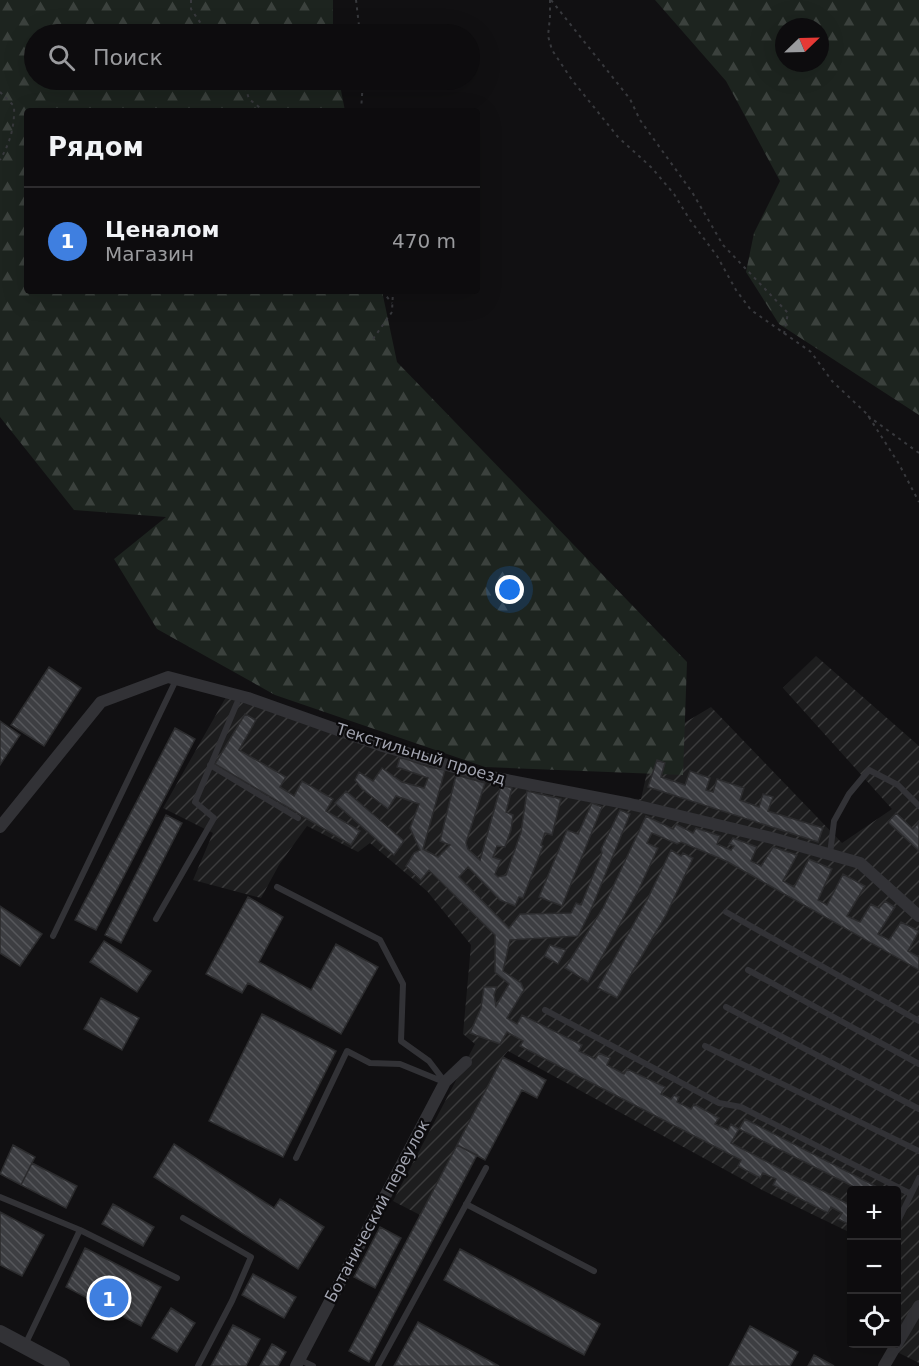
<!DOCTYPE html>
<html lang="ru">
<head>
<meta charset="utf-8">
<style>
  :root { --surface:#0d0c0e; --page:#161517; --text:#f1f3f6; --muted:#9a9b9e; --line:#2d2c2e; --accent:#2563eb }
  body { margin:0; font-family:"DejaVu Sans",sans-serif; background:var(--page); color:var(--text) }
  .controls { position:absolute; right:18px; bottom:18px; display:grid; overflow:hidden; border-radius:6px; box-shadow:0 6px 24px #0002 }
  .controls button { width:54px; height:54px; display:grid; place-items:center; padding:0; border:0; border-bottom:2px solid var(--line); background:var(--surface); color:var(--text); font:30px sans-serif }
  .compass { position:absolute; left:775px; top:18px; width:54px; height:54px; border-radius:50%; background:var(--surface); box-shadow:0 6px 24px #0002; rotate:67deg }
  .you { position:absolute; left:510px; top:590px; width:21px; height:21px; margin:-15px; border:4px solid #fff; border-radius:50%; background:#1a73e8; box-shadow:0 0 0 9px #1a73e833 }
  .badge { display:grid; place-items:center; width:39px; height:39px; border-radius:50%; background:var(--accent); color:#fff; font-size:20px; font-weight:700 }
  .pin { position:absolute; translate:-50% -50%; border:3px solid #fff; box-shadow:0 2px 6px #0006 }
  .list { margin:0; padding:0; list-style:none }
  h2 { display:flex; justify-content:space-between; align-items:center; height:78px; margin:0; padding:0 24px; font-size:26px }
  h2 small { font-size:20px; font-weight:400; color:var(--muted) }
  .list li { display:grid; grid-template-columns:39px 1fr auto; gap:18px; align-items:center; box-sizing:border-box; height:108px; padding:0 24px; border-top:2px solid var(--line) }
  .list b { display:block; font-size:22px; white-space:nowrap }
  .list p { margin:0; font-size:20px; white-space:nowrap; color:var(--muted) }
  .list em { font-size:20px; font-style:normal; color:var(--muted) }
  .icon { flex:none; width:33px; height:33px; fill:none; stroke:currentColor; stroke-width:2; stroke-linecap:round; stroke-linejoin:round }
  .map { position:relative; flex:none; width:919px; height:1366px; overflow:hidden }
  .search { position:absolute; background:var(--surface); box-shadow:0 6px 24px #0002; left:24px; top:24px; width:456px; height:66px; display:flex; align-items:center; gap:15px; box-sizing:border-box; padding:0 21px; border-radius:33px; color:var(--muted); font-size:22px }
  .panel { position:absolute; background:var(--surface); box-shadow:0 6px 24px #0002; left:24px; top:108px; width:456px; height:186px; border-radius:6px }
  .map>svg:first-child { display:block }
  .industrial { fill:url(#industrial-furrows) }
  .forest { fill:url(#forest-firs); fill-rule:evenodd }
  .building { fill:url(#building-back-hatch); stroke:#2b2b2d; stroke-width:1.5 }
  .lines { fill:none; stroke-linecap:round; stroke-linejoin:round }
  .path { stroke:#38393d; stroke-width:2; stroke-dasharray:3 4.5; stroke-linecap:butt }
  .service { stroke:#323236; stroke-width:6 }
  .minor { stroke:#323236; stroke-width:12 }
  .tertiary { stroke:#323236; stroke-width:16 }
  .labels { text-anchor:middle; dominant-baseline:central; stroke-width:4.5; stroke-linejoin:round; paint-order:stroke }
  .street-label { font-size:16px; fill:#a3a5b1; stroke:#0c0b0d }
</style>
</head>
<body>
<div class="map">
<svg width="919" height="1366" viewBox="0 0 919 1366">
  <defs>
    <pattern id="industrial-furrows" width="10" height="10" patternUnits="userSpaceOnUse" patternTransform="scale(1.5)"><rect width="10" height="10" fill="#1d1d1e"/><path d="M-1 1l2-2M0 10L10 0M9 11l2-2" fill="none" stroke="#3b3b3c"/></pattern>
    <pattern id="forest-firs" width="22" height="20" patternUnits="userSpaceOnUse" patternTransform="scale(1.5)"><rect width="22" height="20" fill="#1d241f"/><path d="M5 1l3.5 6h-7zM16 11l3.5 6h-7z" fill="#3b413d"/></pattern>
    <pattern id="building-back-hatch" width="6" height="6" patternUnits="userSpaceOnUse" patternTransform="scale(1.5)"><rect width="6" height="6" fill="#3d3e42"/><path d="M-1 5l2 2M0 0l6 6M5-1l2 2" fill="none" stroke="#56575b"/></pattern>
  </defs>
  <rect width="100%" height="100%" fill="#111012"/>
  <path class="industrial" d="M816,656L919,746V1363L881,1344H896V1190H852L851,1233L762,1190L508,1051L503,1057L420,1215L393,1201L475,1044L463,1034L471,945L427,891L370,843L358,852L307,826L279,865L261,898L193,880L213,833L163,808L226,697L349,730L578,797L641,799L654,741L711,707L842,843L892,809L783,688Z"/>
  <path class="forest" d="M0,0H333V34H34V80H339L345,111H27V291H382L397,362L687,662L683,775L485,767L275,695L157,629L114,559L166,517L74,510L0,417Z
    M655,0H919V415L779,324L746,272L754,233L780,181L726,81ZM784,27H820V63H784Z"/>
  <path class="building" d="M49,667L81,688L44,746L11,725Z
    M245,714L256,720L239,750L286,777L280,787L294,796L302,781L333,799L326,811L360,831L351,845L215,764Z
    M0,721L20,735L0,765Z
    M175,728L195,739L96,930L75,920Z
    M400,757L429,767L445,770L423,849L438,857L450,845L440,841L456,775L485,783L466,843L468,849L480,860L501,785L512,788L506,812L513,815L511,830L505,847L497,846L493,857L501,860L495,874L498,877L506,875L521,832L527,791L561,799L552,835L545,833L541,845L543,846L523,898L519,897L515,906L500,900L468,867L459,877L509,928L520,914L571,913L576,903L581,905L602,853L601,849L620,810L630,814L590,912L578,936L510,940L503,971L521,983L524,990L507,1018L517,1024L522,1015L582,1045L579,1051L595,1059L599,1053L610,1058L607,1065L624,1074L627,1069L665,1087L661,1094L671,1099L674,1095L679,1097L677,1102L691,1109L694,1104L719,1118L715,1124L728,1130L731,1124L739,1129L731,1143L852,1206V1226L838,1219L842,1213L831,1207L828,1213L773,1185L776,1179L763,1173L760,1178L738,1166L741,1160L520,1046L523,1041L507,1032L500,1044L470,1033L481,1008L484,987H497L494,995L496,1006L509,984L495,972V935L429,870L421,880L406,866L414,853L420,850L410,828L419,804L396,796L388,809L362,789L355,780L359,772L373,781L382,768L402,782L424,788L428,778L397,767Z
    M657,760L665,763L661,777L685,785L690,771L710,778L706,790L713,792L717,779L744,788L740,800L759,807L763,794L773,797L768,811L823,828L818,842L648,787Z
    M346,791L404,841L394,855L335,803Z
    M592,803L602,807L562,906L539,897L567,830L578,834Z
    M896,813L913,829L919,822V851L888,822Z
    M166,815L182,823L121,943L105,935Z
    M646,816L673,829L676,824L693,833L696,828L720,836L717,844L731,850L734,846L729,844L733,838L757,847L751,861L761,866L773,847L797,855L783,881L794,887L809,859L832,869L818,900L827,905L843,874L865,886L847,916L860,922L871,904L879,908L885,901L895,907L878,934L889,940L901,922L919,931L908,951L919,957V970L726,861L681,842L677,844L652,833L647,843L658,848L638,891L588,982L565,968L603,908Z
    M671,850L681,856L683,853L693,858L666,915L617,998L598,988L648,898Z
    M248,897L283,917L259,962L311,990L336,944L378,967L341,1034L248,983L242,993L206,974Z
    M0,906L42,934L20,966L0,953Z
    M104,941L151,971L137,992L90,962Z
    M550,945L566,950L558,964L544,956Z
    M101,998L139,1018L122,1050L84,1029Z
    M262,1014L336,1051L283,1157L209,1121Z
    M503,1057L546,1080L537,1098L522,1090L485,1160L457,1145Z
    M745,1119L883,1190H860L739,1129Z
    M174,1144L274,1208L280,1199L324,1227L298,1269L154,1177Z
    M13,1145L35,1157L21,1185L0,1174Z
    M457,1145L477,1155L369,1362L349,1351Z
    M32,1163L77,1186L66,1208L21,1185Z
    M113,1204L154,1227L143,1246L102,1224Z
    M0,1212L44,1235L22,1276L0,1265Z
    M380,1227L401,1238L375,1288L354,1277Z
    M85,1248L161,1287L141,1326L66,1287Z
    M460,1249L600,1324L584,1355L444,1280Z
    M253,1274L296,1297L284,1318L242,1295Z
    M171,1308L195,1323L177,1352L152,1338Z
    M418,1322L499,1366H394Z
    M233,1325L260,1339L246,1366H211Z
    M750,1326L798,1352L790,1366H729Z
    M272,1344L286,1352L278,1366H260Z
    M814,1355L834,1366H808Z"/>
  <g class="lines">
    <path class="path" d="M191,0V9L208,34
      M356,0L360,34
      M550,0V17L548,36L552,50L572,80L618,137L652,168L674,194L690,220L717,256L736,290L751,310L811,352L832,381L867,414L899,464L919,502
      M551,0L630,99L640,120L692,192L723,245L788,313L784,334
      M243,80L249,99L264,111
      M0,92L14,106C15,126 10,143 0,160
      M361,111L363,80
      M382,291L392,303
      M373,339L392,312L393,291
      M868,416L919,453"/>
    <path class="service" d="M210,765L298,818
      M830,854L834,821L849,794L869,770L898,785L919,806
      M277,887L380,940L403,984L401,1041L429,1061L445,1082
      M726,912L919,1021
      M156,919L214,818L195,802L240,696
      M53,936L176,680
      M748,970L919,1064
      M726,1007L919,1109
      M545,1010L719,1103L741,1107L911,1194
      M705,1046L919,1151
      M296,1158L347,1051L370,1063L400,1064L444,1082
      M0,1197L80,1230
      M466,1204L594,1271
      M183,1218L251,1257L232,1301L198,1366
      M896,1225L919,1178
      M25,1345L80,1230L177,1278
      M298,1359L313,1366
      M378,1366L486,1168"/>
    <path class="minor" d="M0,827L101,702L168,677L248,698L383,746L481,775L630,804L772,838L860,863L919,916
      M296,1366L445,1082L466,1062
      M884,1366L919,1306"/>
    <path class="tertiary" d="M0,1333L62,1366"/>
  </g>
  <g class="labels">
    <g class="street-label">
      <text transform="translate(421 754) rotate(17)">Текстильный проезд</text>
      <text transform="translate(377 1211) rotate(-62)">Ботанический переулок</text>
    </g>
  </g>
</svg>
<div class="controls">
<button>+</button>
<button>−</button>
<button><svg class="icon" aria-label="locate" viewBox="0 0 24 24"><circle cx="12" cy="12" r="6"/><path d="M12 2v4M12 18v4M2 12h4M18 12h4"/></svg></button>
</div>
<svg class="compass" viewBox="-18 -18 36 36"><path d="M0-13l5 13h-10z" fill="#e53935"/><path d="M0 13l5-13h-10z" fill="#9a9b9e"/></svg>
<div class="you"></div>
<div class="pin badge" style="left:109px;top:1298px;background:#3f7fe0">1</div>
<div class="search"><svg class="icon" aria-label="search" viewBox="0 0 24 24"><circle cx="10" cy="10" r="6"/><path d="M15 15l6 6"/></svg>Поиск</div>
<section class="panel">
<h2>Рядом<small></small></h2>
<ul class="list">
<li><span class="badge" style="background:#3f7fe0">1</span><div><b>Ценалом</b><p>Магазин</p></div><em>470 m</em></li>
</ul>
</section>
</div>
</body>
</html>
